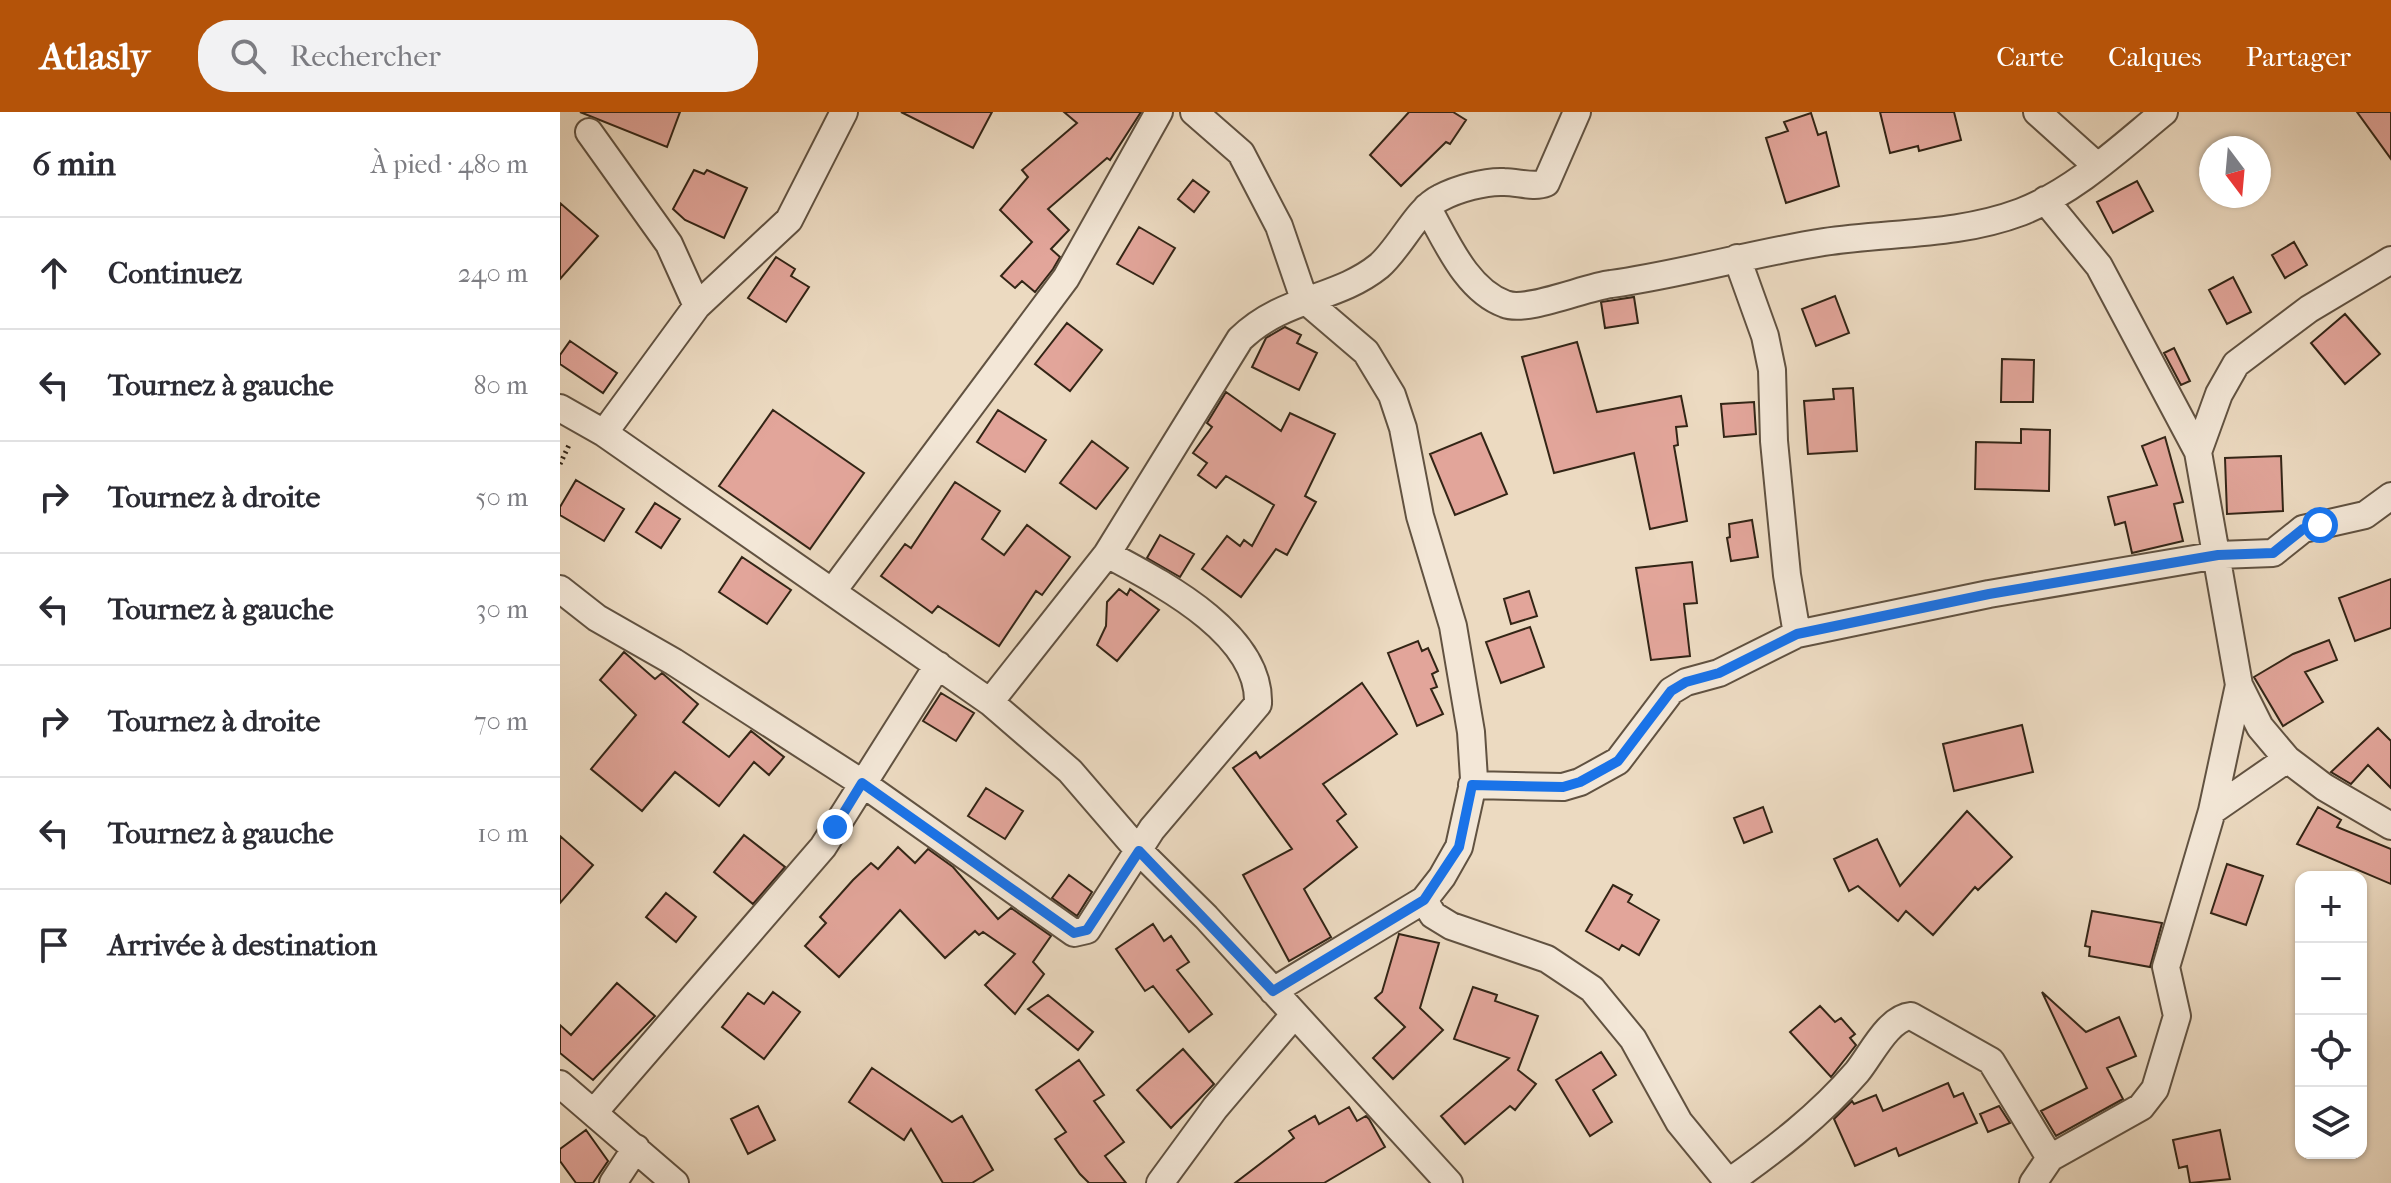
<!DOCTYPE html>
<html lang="fr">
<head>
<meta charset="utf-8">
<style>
  :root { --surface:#fff; --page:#f2f2f3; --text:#2b2b33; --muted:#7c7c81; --line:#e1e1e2; --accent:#b45309 }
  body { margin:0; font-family:"IM FELL French Canon",serif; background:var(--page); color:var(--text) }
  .controls { position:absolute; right:24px; bottom:24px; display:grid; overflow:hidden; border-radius:16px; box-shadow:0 2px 6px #0004 }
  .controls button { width:72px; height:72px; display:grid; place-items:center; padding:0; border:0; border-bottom:2px solid var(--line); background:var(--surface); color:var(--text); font:40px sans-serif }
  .compass { position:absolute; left:1639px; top:24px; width:72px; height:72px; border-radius:50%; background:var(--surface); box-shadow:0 2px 6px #0004; rotate:164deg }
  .stop { position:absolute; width:24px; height:24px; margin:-18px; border:6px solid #1a73e8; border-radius:50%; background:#fff }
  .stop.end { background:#1a73e8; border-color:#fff; box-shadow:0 2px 8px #0008 }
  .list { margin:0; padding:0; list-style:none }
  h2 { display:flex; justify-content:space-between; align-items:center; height:104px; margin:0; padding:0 32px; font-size:34px }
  h2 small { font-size:26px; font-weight:400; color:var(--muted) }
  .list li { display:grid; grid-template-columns:52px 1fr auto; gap:24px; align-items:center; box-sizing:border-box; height:112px; padding:0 32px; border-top:2px solid var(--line) }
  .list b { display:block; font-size:30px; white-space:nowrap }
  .list em { font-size:26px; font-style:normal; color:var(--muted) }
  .icon { flex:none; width:44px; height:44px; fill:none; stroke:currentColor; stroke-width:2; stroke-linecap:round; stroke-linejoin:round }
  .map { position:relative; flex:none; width:1831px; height:1071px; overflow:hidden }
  header { display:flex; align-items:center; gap:48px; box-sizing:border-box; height:112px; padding:0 40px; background:var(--accent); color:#fff }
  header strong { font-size:38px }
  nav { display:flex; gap:44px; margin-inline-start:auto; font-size:28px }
  .search { width:560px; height:72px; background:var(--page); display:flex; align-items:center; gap:20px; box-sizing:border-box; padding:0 28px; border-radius:32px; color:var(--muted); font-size:30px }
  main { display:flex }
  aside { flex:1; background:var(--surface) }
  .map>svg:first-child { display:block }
  .building { fill:#e2a59a; stroke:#332516; stroke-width:2 }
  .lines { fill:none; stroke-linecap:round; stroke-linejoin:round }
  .street-casing { stroke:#615241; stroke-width:30 }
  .path { stroke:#332516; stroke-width:5; stroke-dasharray:2 4; stroke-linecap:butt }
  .street { stroke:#f3e7d7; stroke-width:26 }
  .route { stroke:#1a73e8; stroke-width:10 }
</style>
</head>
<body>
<header>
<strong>Atlasly</strong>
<div class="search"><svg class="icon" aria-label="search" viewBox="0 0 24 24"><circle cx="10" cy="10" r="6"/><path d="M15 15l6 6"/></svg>Rechercher</div>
<nav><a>Carte</a><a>Calques</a><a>Partager</a></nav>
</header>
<main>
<aside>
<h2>6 min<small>À pied · 480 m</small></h2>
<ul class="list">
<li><svg class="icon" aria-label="ahead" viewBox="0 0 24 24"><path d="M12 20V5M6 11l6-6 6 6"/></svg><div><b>Continuez</b></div><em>240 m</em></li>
<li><svg class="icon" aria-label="left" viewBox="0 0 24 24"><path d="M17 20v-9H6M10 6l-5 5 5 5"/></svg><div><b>Tournez à gauche</b></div><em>80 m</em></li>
<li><svg class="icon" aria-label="right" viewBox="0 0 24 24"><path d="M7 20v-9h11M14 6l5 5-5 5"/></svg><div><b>Tournez à droite</b></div><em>50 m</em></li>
<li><svg class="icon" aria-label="left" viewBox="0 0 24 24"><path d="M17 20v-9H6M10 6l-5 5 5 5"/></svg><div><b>Tournez à gauche</b></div><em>30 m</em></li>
<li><svg class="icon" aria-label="right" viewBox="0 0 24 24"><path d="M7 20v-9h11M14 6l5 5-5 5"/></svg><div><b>Tournez à droite</b></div><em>70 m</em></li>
<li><svg class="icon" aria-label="left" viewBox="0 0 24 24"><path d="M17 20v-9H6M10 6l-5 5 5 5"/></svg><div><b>Tournez à gauche</b></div><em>10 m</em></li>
<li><svg class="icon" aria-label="arrive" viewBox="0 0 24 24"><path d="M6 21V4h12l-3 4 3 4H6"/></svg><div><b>Arrivée à destination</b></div></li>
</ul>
</aside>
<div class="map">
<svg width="1831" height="1071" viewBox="0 0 1831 1071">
  <rect width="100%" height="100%" fill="#ecdac1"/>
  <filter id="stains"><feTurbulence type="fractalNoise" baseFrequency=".0025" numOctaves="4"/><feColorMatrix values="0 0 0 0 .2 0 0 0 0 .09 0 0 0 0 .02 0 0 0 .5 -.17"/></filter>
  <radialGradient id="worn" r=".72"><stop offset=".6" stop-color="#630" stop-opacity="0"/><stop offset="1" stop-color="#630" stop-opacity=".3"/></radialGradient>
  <path class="building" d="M20,0H120L107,35Z
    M341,0H432L413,36Z
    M504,0H581L550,48L547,46L488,97L509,118L491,137L500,145L493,157L475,180L462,169L455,176L441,164L472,130L440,98L468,65L462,58L517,11Z
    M849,0H893L906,8L890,32L886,30L841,74L810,43Z
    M1320,0H1394L1401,28L1359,39L1358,34L1330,41Z
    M1797,0H1831V47Z
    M1251,1L1258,23L1266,20L1279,74L1226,91L1206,26L1228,19L1224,10Z
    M134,58L144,62L147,58L187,76L164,126L125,108L113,97Z
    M633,68L649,80L634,100L618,87Z
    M1577,69L1593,99L1553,121L1537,90Z
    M0,91L38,124L0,167Z
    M579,115L615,136L593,172L557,152Z
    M1734,130L1747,153L1725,166L1712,143Z
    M216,145L235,157L231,164L249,175L226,210L188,186Z
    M1673,165L1691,200L1667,212L1649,178Z
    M1275,184L1289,221L1256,234L1242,197Z
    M1074,185L1078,211L1045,216L1041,190Z
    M1785,202L1820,242L1785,272L1751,231Z
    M507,211L542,238L510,279L475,252Z
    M725,215L741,223L737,231L757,241L739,278L692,255L706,226Z
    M10,229L57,261L43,281L0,252V243Z
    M1017,230L1037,300L1121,284L1127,314L1116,315L1118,333L1114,334L1127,409L1090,417L1074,341L994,361L962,245Z
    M1614,236L1630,269L1621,273L1604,241Z
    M1442,247L1474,248L1473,290H1441Z
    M1293,276L1297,339L1248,342L1244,289L1274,287L1273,277Z
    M666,280L721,319L730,301L775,322L745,384L756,390L727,443L716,437L681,485L642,457L667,424L680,434L684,428L692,434L714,393L666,364L656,376L638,363L647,351L633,341L652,315L647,311Z
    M1194,290L1196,322L1164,325L1161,292Z
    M213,298L304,361L250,437L159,374Z
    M438,298L486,328L465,360L417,330Z
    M1461,317L1490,318L1489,379L1415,377L1416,330L1461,331Z
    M921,321L947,382L895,403L870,342Z
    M1605,325L1623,390L1614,392L1623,429L1572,441L1565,410L1555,413L1548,385L1597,373L1582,334Z
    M532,329L568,356L536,397L500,371Z
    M1721,344L1723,399L1667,402L1665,346Z
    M16,368L64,397L44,429L0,403V395Z
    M395,370L440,399L422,427L444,443L467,413L510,445L482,483L476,479L439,534L378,494L372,501L321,464L345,432L351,436Z
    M95,391L120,407L101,436L76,420Z
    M1192,408L1198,445L1171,449L1167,426L1170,425L1169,412Z
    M600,423L634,442L620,465L587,446Z
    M182,445L231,478L207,512L159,480Z
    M1132,450L1137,491L1124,492L1130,544L1091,548L1076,456Z
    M1831,467V516L1795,529L1779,486Z
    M559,477L567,483L570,477L599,498L557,549L537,533L546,514L547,490Z
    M969,479L977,504L951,512L944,487Z
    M970,515L984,555L941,571L926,530Z
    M1769,528L1777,548L1745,560L1763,590L1723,614L1694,565L1733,542Z
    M858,529L862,539L868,536L878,559L872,562L877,575L871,577L883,602L857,614L828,541Z
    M64,540L95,567L102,561L138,592L123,610L169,645L191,619L224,645L209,663L194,650L159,694L115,660L82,699L31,657L76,603L40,568Z
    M802,571L837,622L763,672L786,702L777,709L797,735L744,777L771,825L729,849L683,763L732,737L673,656L696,640L700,646Z
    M381,581L414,601L396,629L363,609Z
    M1462,613L1473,660L1394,679L1383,632Z
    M1818,616L1831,629V676L1808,653L1791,672L1771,660Z
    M426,676L463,699L445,727L408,704Z
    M1203,695L1212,720L1184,731L1174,706Z
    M1758,695L1781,708L1777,715L1831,737V772L1737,732Z
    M1407,699L1452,745L1418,778L1415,775L1373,823L1346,799L1338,809L1298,774L1289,779L1274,747L1317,727L1340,774Z
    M184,723L225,755L193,792L154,760Z
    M0,724L33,753L0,791Z
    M338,735L355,751L368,737L393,755L438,807L451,796L491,824L473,850L484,862L455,902L425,873L455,842L423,820L419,823L415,819L385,846L340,798L279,865L245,834L266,811L260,805L293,768L311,751L318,757Z
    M1667,752L1703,764L1686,813L1651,801Z
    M509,763L532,780L517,804L492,786Z
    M1053,773L1072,783L1068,790L1099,808L1079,843L1062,833L1059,838L1026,819Z
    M106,781L136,805L116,830L86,805Z
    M1532,799L1602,811L1590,855L1529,844L1530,835L1525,834Z
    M593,812L604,829L611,824L629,850L617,858L652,902L629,920L593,874L585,879L556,837Z
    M839,822L879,831L860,896L883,918L833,967L813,946L845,915L815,886L822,880Z
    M57,871L95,904L33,968L0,941V913L11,923Z
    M913,875L937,883L935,889L978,904L958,958L976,972L955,998L950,994L905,1032L881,1004L949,946L894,927Z
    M213,880L240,900L204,947L162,915L188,881L204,892Z
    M1482,880L1526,920L1559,905L1576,944L1547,956L1563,987L1496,1024L1481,999L1527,976Z
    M488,883L533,920L518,938L468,897Z
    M1260,894L1275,910L1281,906L1295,922L1290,926L1296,933L1271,965L1230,920Z
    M623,937L654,972L611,1016L577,978Z
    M1041,940L1056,963L1033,978L1052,1010L1030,1024L996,968Z
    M519,948L544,983L534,989L564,1030L545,1044L566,1071H529L520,1062L495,1027L506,1020L476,978Z
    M312,956L392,1010L402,1004L433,1058L412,1071H383L351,1017L344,1028L289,990Z
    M1388,971L1394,985L1403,981L1417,1011L1339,1044L1336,1036L1295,1054L1274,1007L1292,989L1294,992L1316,983L1323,999Z
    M198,994L215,1028L188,1042L171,1007Z
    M1439,994L1450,1011L1428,1020L1420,1002Z
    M789,995L797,1009L806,1004L809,1007L825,1035L764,1071H675L734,1026L729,1019L755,1004L759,1012Z
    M26,1018L48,1049L33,1071H16L0,1049V1037Z
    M1660,1018L1670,1067L1630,1071L1627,1054L1619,1056L1613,1028Z"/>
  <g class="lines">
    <g class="street-casing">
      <path id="street" d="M634,0L681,41L719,114L744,187L806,240L832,283L843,316L860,404L893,514L911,620L914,667L899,735L882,765L864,788L713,879
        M1477,0L1537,54
        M29,20L109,132L137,194
        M1485,88L1539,154L1638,340
        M867,95C886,128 906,178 945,192C967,201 1025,175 1051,172C1123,162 1193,141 1264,130C1331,120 1397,124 1461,100C1515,79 1560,36 1604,0
        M1177,146L1205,224L1212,258L1214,329L1227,463L1237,522
        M1831,148L1749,197L1676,252L1659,282L1638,340L1679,573L1700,615L1727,647L1764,675L1831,714
        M0,296L44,321L430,590L510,659L579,739L646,805L889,1071
        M44,321L137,194L229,108L284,0
        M0,477L37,506L114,550L302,671L514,821L527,818L592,717L698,592C701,521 599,470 547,442
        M272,480L506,166L599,0
        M430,590L547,442L680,227C723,185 777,188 819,154C840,136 857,97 880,86C897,77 925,69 944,70C958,70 974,76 986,71L1017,0
        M912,673L1003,675L1020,670L1058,649L1111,579L1126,570L1159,561L1237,522L1429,482L1658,443L1713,441L1743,417L1805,403L1831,384
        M1652,699L1727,647
        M864,788L873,803L891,814L987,847L1032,877L1073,927L1119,1010L1169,1071
        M0,972L115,1071
        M35,999L263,735L378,553
        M1169,1070C1216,1037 1259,1004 1297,960C1311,943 1328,906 1351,904L1431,949L1490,1046
        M53,1071L76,1036
        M600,1071L655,996L734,903
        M1473,1071L1490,1046L1581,995L1595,977L1617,904L1606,855L1652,699L1679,573"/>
    </g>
    <path class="path" d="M0,352L10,331"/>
    <use href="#street" class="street"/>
  </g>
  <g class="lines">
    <path class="route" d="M275,715L302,671L514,821L527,818L579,739L713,879L864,788L899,735L912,673L1003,675L1020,670L1058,649L1111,579L1126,570L1159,561L1237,522L1429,482L1658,443L1713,441L1743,417L1760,413"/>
  </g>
  <rect width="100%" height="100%" filter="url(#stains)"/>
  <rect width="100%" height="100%" fill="url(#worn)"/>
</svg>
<div class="controls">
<button>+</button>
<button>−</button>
<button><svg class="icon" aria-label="locate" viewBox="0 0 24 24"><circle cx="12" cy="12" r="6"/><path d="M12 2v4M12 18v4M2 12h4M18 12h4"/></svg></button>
<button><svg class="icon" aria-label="layers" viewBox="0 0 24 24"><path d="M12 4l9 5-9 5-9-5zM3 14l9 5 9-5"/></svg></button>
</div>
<svg class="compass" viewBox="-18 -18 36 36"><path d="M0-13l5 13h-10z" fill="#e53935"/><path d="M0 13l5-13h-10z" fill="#7c7c81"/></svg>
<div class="stop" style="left:1760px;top:413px"></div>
<div class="stop end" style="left:275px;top:715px"></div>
</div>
</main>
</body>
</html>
